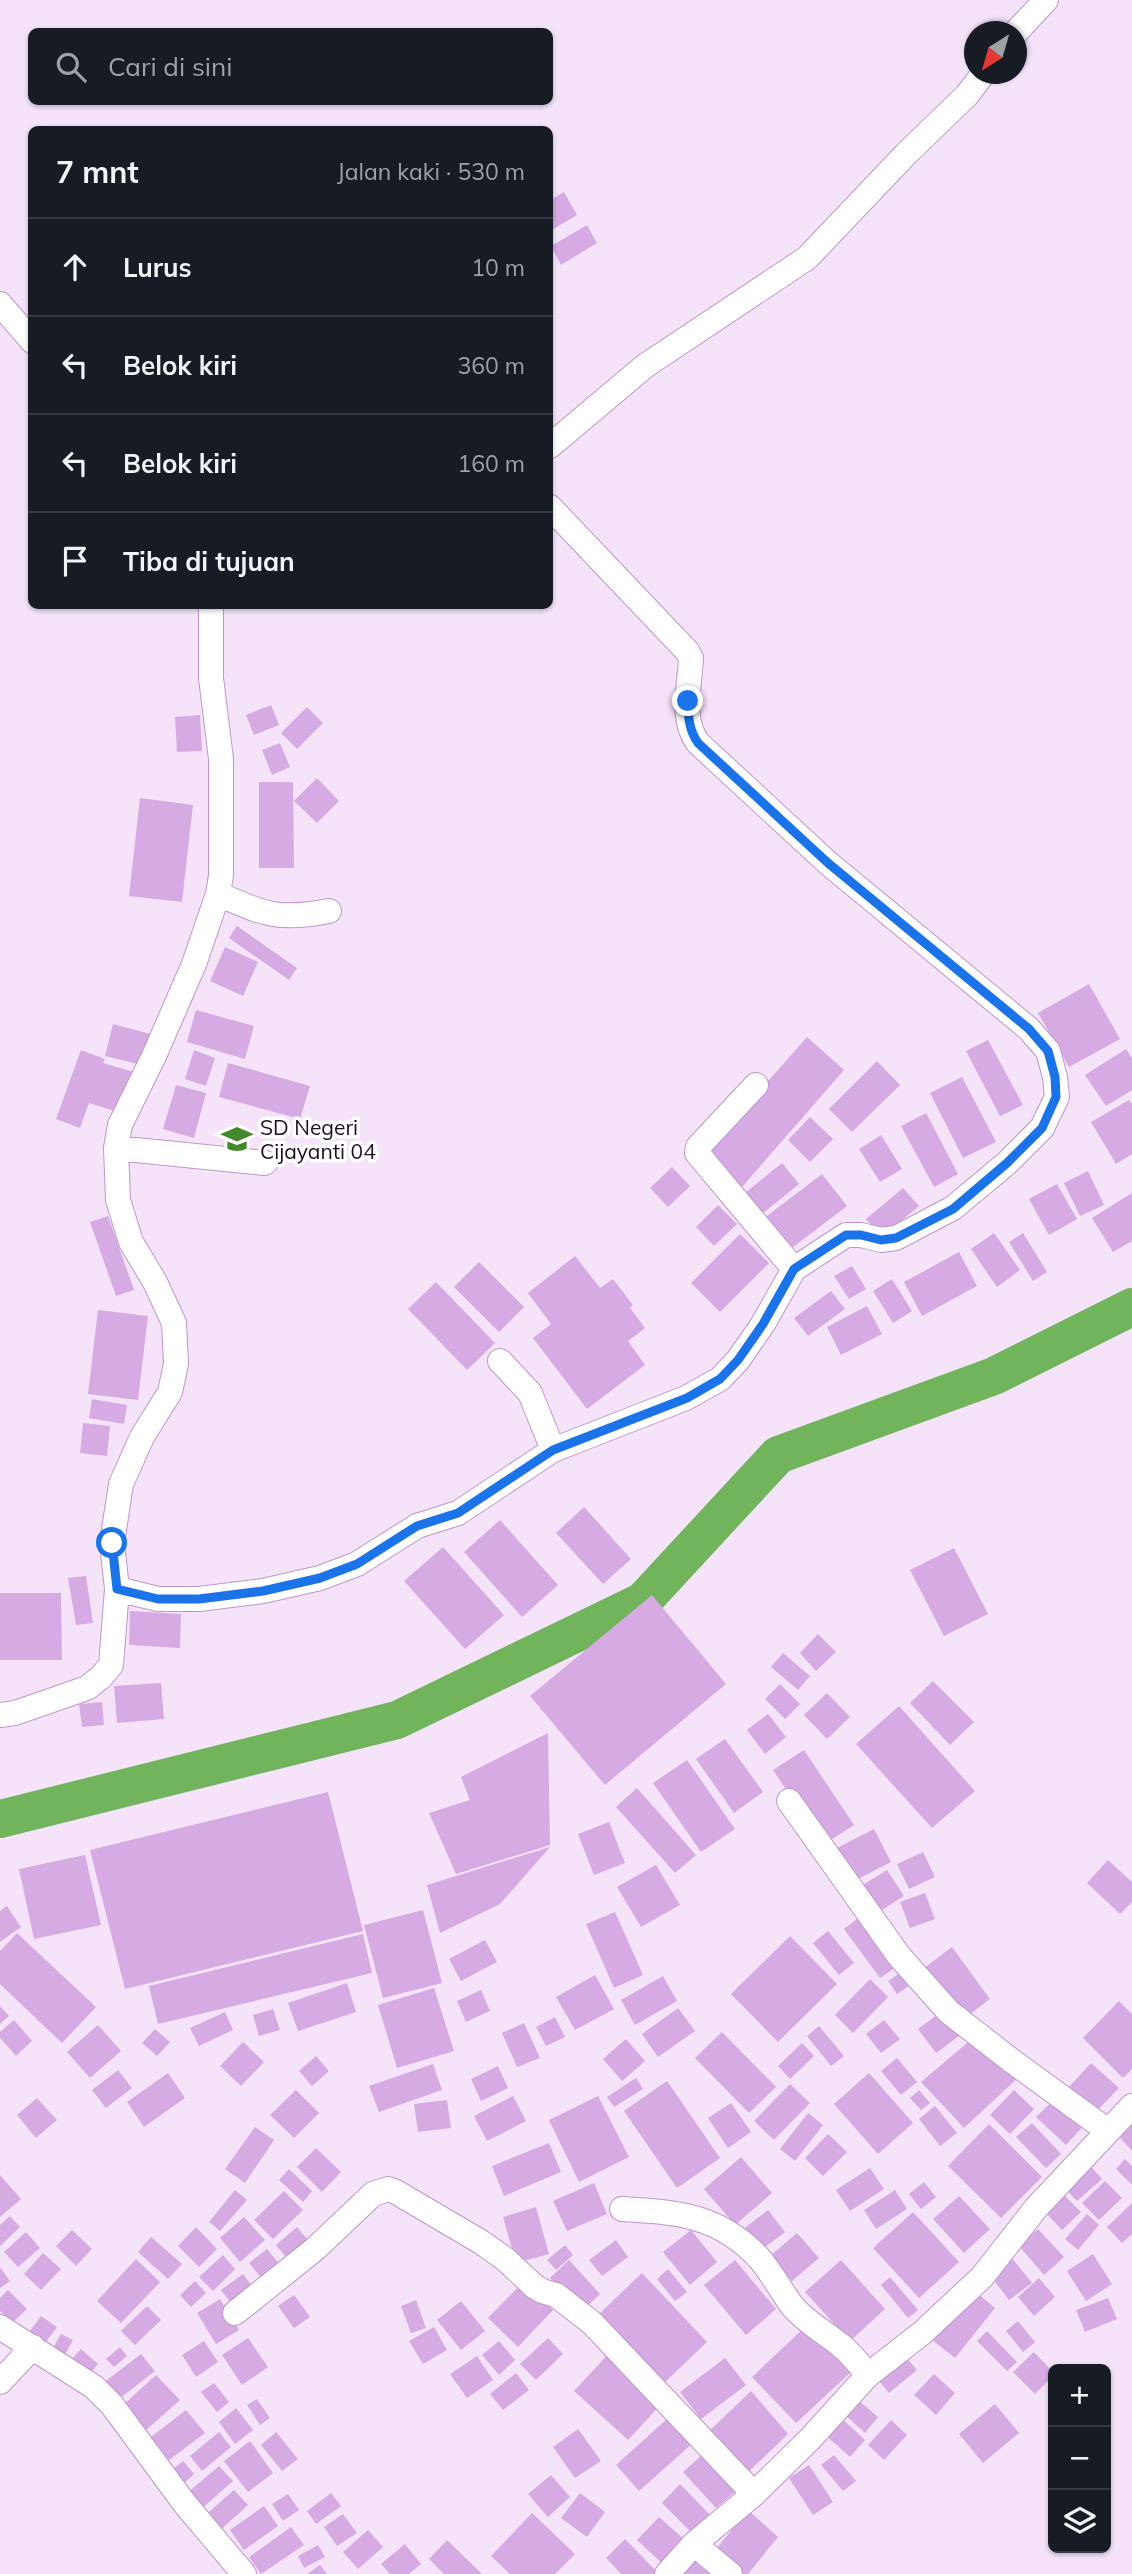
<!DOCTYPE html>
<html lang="id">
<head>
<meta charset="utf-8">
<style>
  :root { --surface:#171b24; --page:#20242c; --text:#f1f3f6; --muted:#9ea1a6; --line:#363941 }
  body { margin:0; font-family:Mulish,sans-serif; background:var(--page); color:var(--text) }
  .controls { position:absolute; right:21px; bottom:21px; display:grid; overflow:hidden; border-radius:10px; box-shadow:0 2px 5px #0004 }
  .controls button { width:63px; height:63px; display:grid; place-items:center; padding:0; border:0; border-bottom:2px solid var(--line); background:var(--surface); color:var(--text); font:35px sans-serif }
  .compass { position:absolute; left:964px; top:21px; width:63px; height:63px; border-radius:50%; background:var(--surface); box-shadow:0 2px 5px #0004; rotate:217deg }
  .stop { position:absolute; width:21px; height:21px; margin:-16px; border:5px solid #1a73e8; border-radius:50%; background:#fff }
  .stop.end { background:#1a73e8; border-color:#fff; box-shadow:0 2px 7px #0008 }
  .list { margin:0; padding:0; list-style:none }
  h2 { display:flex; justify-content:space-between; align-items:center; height:91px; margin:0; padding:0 28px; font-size:30px }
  h2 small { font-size:23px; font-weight:400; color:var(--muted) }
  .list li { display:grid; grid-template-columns:46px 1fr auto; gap:21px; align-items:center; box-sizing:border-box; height:98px; padding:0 28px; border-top:2px solid var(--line) }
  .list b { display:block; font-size:26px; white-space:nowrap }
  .list em { font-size:23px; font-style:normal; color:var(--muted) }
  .icon { flex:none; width:38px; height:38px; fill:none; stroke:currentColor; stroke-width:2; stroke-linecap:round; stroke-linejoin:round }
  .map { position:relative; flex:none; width:1132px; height:2574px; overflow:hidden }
  .search { position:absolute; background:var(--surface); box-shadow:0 2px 5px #0004; left:28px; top:28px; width:525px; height:77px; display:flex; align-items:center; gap:18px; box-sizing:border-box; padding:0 24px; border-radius:10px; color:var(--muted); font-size:26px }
  .panel { position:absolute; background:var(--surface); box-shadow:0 2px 5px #0004; left:28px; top:126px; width:525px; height:483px; border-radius:10px }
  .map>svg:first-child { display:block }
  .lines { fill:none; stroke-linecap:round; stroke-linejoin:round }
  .river { stroke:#71b45c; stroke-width:38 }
  .building { fill:#d6aae2 }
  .minor-casing { stroke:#c095cc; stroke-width:26 }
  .minor { stroke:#fff; stroke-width:24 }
  .route { stroke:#1a73e8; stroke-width:9 }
  .labels { text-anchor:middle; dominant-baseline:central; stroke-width:7; stroke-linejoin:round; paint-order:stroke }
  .poi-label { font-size:21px; fill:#1e0e22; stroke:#fff; text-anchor:start }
</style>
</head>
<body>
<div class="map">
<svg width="1132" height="2574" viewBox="0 0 1132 2574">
  <rect width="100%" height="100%" fill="#f5e3fa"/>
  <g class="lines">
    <path class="river" d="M0,1819L397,1720L643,1601L778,1455L994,1376L1132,1307"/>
  </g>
  <path class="building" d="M564,192L577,215L550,231V200Z
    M587,225L597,243L561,265L551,246Z
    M271,705L279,725L254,735L246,715Z
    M307,707L323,723L297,749L281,733Z
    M200,715L202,751L177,752L175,717Z
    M280,743L290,767L272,775L262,750Z
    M317,778L339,801L317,823L294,801Z
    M259,782H293L294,868H259Z
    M140,798L193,805L182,902L129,896Z
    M237,926L297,968L289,980L229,938Z
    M225,947L258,962L243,996L210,981Z
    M1089,984L1120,1039L1069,1067L1038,1013Z
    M196,1010L254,1026L245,1059L187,1042Z
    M113,1024L154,1035L146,1066L105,1056Z
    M807,1037L844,1070L742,1187L704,1154Z
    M988,1040L1023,1105L1000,1116L966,1051Z
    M1126,1049L1132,1058V1090L1106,1106L1085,1075Z
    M81,1050L105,1059L103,1063L134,1072L121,1113L89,1103L80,1128L56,1119Z
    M194,1050L215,1058L206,1086L185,1079Z
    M877,1061L900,1085L852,1132L829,1109Z
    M228,1063L310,1086L300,1119L219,1097Z
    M962,1077L996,1142L963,1158L930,1093Z
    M176,1085L206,1093L194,1138L163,1129Z
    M1129,1100L1132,1104V1154L1116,1164L1091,1122Z
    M926,1113L958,1174L934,1187L901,1126Z
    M810,1117L833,1139L810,1162L788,1140Z
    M881,1135L902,1169L880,1182L859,1149Z
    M782,1163L799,1184L762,1214L745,1193Z
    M672,1167L690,1186L668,1207L650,1188Z
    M1088,1171L1104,1205L1080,1216L1064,1183Z
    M822,1174L847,1206L788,1251L763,1219Z
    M1057,1184L1077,1219L1049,1235L1029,1199Z
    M903,1188L919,1206L882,1237L866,1219Z
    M1132,1193V1241L1113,1252L1092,1218Z
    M718,1205L737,1224L714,1246L696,1227Z
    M108,1216L134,1290L116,1296L90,1222Z
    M994,1233L1020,1270L997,1287L971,1249Z
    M1023,1233L1047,1272L1033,1281L1009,1242Z
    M740,1234L769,1263L720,1312L691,1283Z
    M959,1252L977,1286L922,1316L904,1282Z
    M575,1256L600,1288L613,1279L633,1305L630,1308L645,1328L628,1341L645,1365L587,1409L533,1338L551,1324L528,1293Z
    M479,1262L524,1307L499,1332L454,1287Z
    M852,1266L866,1289L849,1299L834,1276Z
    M892,1279L912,1311L893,1323L873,1291Z
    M436,1282L495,1343L467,1370L408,1309Z
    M831,1291L845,1309L808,1336L794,1318Z
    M867,1306L882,1334L841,1355L827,1327Z
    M98,1310L148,1316L138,1400L88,1394Z
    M92,1399L127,1405L124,1424L89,1418Z
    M83,1423L110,1426L107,1456L80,1453Z
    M584,1507L631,1559L603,1584L556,1533Z
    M500,1520L558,1585L522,1617L464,1552Z
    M443,1547L504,1615L465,1649L404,1581Z
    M954,1548L988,1614L944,1636L910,1570Z
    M86,1576L93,1623L76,1625L68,1578Z
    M0,1593H61L62,1660H0Z
    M652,1595L726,1684L605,1785L530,1696Z
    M130,1611L181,1614L180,1648L129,1645Z
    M818,1634L836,1652L816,1671L800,1653Z
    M783,1653L810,1676L798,1690L771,1667Z
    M933,1681L974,1722L950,1745L910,1703Z
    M161,1683L164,1719L117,1723L114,1686Z
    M780,1684L800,1704L785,1719L765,1699Z
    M827,1693L850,1717L827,1739L804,1715Z
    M102,1702L104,1725L82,1727L79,1704Z
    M899,1706L975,1791L932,1828L856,1744Z
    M768,1714L786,1737L765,1754L747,1730Z
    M548,1733L550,1845L456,1874L429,1813L470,1800L461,1777Z
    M725,1739L763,1792L734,1813L696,1759Z
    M804,1750L854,1825L823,1845L773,1770Z
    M687,1760L735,1829L701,1852L653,1783Z
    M637,1788L696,1855L675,1873L616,1807Z
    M328,1792L363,1931L125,1989L90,1850Z
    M609,1822L625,1863L594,1875L578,1834Z
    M874,1829L891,1862L852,1882L835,1849Z
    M550,1847L500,1904L440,1933L427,1885Z
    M923,1852L935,1877L909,1889L897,1864Z
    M85,1855L101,1925L34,1939L19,1869Z
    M1108,1860L1132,1882V1902L1120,1914L1087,1883Z
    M656,1865L680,1905L641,1927L617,1887Z
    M887,1870L904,1896L877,1913L861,1886Z
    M925,1893L935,1919L910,1928L900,1902Z
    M7,1906L21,1927L0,1942V1911Z
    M423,1910L442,1983L383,1998L364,1925Z
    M615,1912L643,1975L614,1988L586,1924Z
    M866,1912L903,1962L880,1978L844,1929Z
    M828,1931L854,1963L839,1975L813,1943Z
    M17,1933L96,2007L62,2043L0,1984V1951Z
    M363,1934L372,1973L158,2024L149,1986Z
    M790,1936L837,1984L778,2042L731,1994Z
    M485,1940L497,1962L461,1981L449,1959Z
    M952,1947L990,1999L962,2020L924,1968Z
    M906,1969L915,1982L897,1994L888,1981Z
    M595,1975L614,2009L575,2030L556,1997Z
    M663,1976L677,2001L635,2025L621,2000Z
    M870,1979L888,1997L853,2033L835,2015Z
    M347,1983L356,2012L298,2031L288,2003Z
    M434,1988L454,2051L397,2068L378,2005Z
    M481,1990L490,2011L466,2022L457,2001Z
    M1119,2001L1132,2014V2069L1123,2078L1083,2038Z
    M0,2006L9,2016L0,2024Z
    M678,2008L695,2031L658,2057L642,2034Z
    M273,2009L280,2030L259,2036L253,2015Z
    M225,2012L233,2030L199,2046L190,2028Z
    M941,2012L959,2036L936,2053L918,2029Z
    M555,2017L565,2037L546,2046L536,2027Z
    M14,2020L32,2041L16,2056L0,2038V2032Z
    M884,2020L900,2039L881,2053L866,2034Z
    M524,2023L540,2058L517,2067L502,2033Z
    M98,2025L121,2051L90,2078L67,2052Z
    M819,2026L844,2056L831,2066L807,2036Z
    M155,2029L170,2042L157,2056L142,2043Z
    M722,2032L776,2087L749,2113L695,2058Z
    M973,2038L1021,2075L964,2128L921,2082Z
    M626,2039L645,2061L622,2081L603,2059Z
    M243,2042L264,2062L241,2086L220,2066Z
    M802,2043L814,2056L790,2079L778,2066Z
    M316,2056L329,2071L312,2086L299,2071Z
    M897,2058L917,2082L901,2095L881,2071Z
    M1091,2063L1119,2088L1093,2115L1066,2090Z
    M433,2064L442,2090L379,2112L369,2086Z
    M498,2066L508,2088L481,2101L471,2079Z
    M118,2070L132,2088L106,2108L92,2090Z
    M168,2073L185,2098L144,2127L127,2102Z
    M869,2073L913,2123L878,2154L834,2104Z
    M636,2078L643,2089L614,2107L607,2097Z
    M667,2081L720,2158L677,2188L624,2111Z
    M790,2084L810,2103L774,2140L754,2121Z
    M296,2090L319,2113L294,2138L270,2115Z
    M919,2090L930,2103L921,2110L910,2098Z
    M1014,2090L1034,2109L1010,2134L990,2115Z
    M513,2096L526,2121L487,2141L474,2116Z
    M598,2096L629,2157L579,2182L549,2120Z
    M1058,2096L1088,2121L1066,2145L1036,2117Z
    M37,2098L57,2120L36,2138L17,2115Z
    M447,2100L451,2128L418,2132L414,2104Z
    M731,2103L751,2132L728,2148L708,2118Z
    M935,2106L957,2133L940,2146L919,2119Z
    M808,2113L823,2125L795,2161L780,2149Z
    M1132,2113V2151L1113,2130Z
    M1032,2123L1061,2154L1046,2168L1016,2137Z
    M989,2124L1042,2177L1001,2218L948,2166Z
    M255,2127L274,2140L245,2183L225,2169Z
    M828,2134L847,2152L823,2176L805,2158Z
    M549,2143L561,2172L504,2196L492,2166Z
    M316,2148L341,2172L322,2192L297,2167Z
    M741,2157L772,2193L735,2225L704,2189Z
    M1125,2159L1132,2166V2185L1116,2169Z
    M1087,2162L1102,2179L1077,2201L1062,2185Z
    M870,2168L884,2189L850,2211L836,2190Z
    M289,2169L312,2191L303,2202L279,2180Z
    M0,2175L21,2199L0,2217Z
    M1105,2181L1122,2198L1099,2220L1082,2203Z
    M924,2182L936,2197L921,2209L909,2194Z
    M594,2183L607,2214L567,2231L553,2201Z
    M235,2190L247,2200L220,2231L209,2222Z
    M895,2190L907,2209L876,2229L864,2210Z
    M284,2191L303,2210L273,2239L254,2220Z
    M1063,2194L1081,2212L1062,2230L1045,2212Z
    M959,2196L990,2229L964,2253L933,2219Z
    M1132,2203V2234L1122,2243L1107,2227Z
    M536,2207L549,2254L516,2263L503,2217Z
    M768,2210L785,2232L757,2253L741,2231Z
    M913,2212L959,2262L919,2298L873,2248Z
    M1087,2214L1099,2225L1078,2250L1065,2239Z
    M10,2216L20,2227L0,2246V2225Z
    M244,2217L265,2240L240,2262L220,2238Z
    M196,2227L217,2249L199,2267L178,2246Z
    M297,2227L312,2245L291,2263L276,2245Z
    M1038,2229L1064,2257L1044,2275L1019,2246Z
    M72,2230L92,2249L76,2266L56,2246Z
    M691,2230L717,2262L690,2285L663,2252Z
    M26,2232L40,2248L18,2267L4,2252Z
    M797,2233L819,2258L792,2281L770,2256Z
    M151,2237L182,2264L168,2279L138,2252Z
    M616,2240L628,2257L602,2276L589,2260Z
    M565,2245L573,2255L556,2270L547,2260Z
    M267,2249L285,2271L267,2285L249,2263Z
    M43,2253L61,2269L41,2290L24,2274Z
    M1093,2254L1112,2284L1086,2301L1067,2271Z
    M223,2255L235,2269L213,2291L199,2277Z
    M1011,2257L1032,2283L1009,2300L989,2274Z
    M136,2259L160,2282L121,2323L97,2301Z
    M569,2260L600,2294L581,2312L550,2278Z
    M735,2260L776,2309L746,2335L704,2285Z
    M841,2260L885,2309L850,2341L805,2292Z
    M0,2267L10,2281L0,2288Z
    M668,2269L687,2292L675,2301L657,2279Z
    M642,2273L707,2342L661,2386L596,2317Z
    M243,2274L257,2292L235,2308L221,2290Z
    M890,2277L918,2310L908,2318L881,2285Z
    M1039,2278L1055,2297L1034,2316L1018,2297Z
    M195,2281L206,2293L191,2307L180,2295Z
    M523,2282L553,2310L518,2347L488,2318Z
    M972,2289L995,2308L955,2358L931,2339Z
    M8,2290L27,2309L12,2323L0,2311V2298Z
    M294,2295L310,2317L294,2328L278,2306Z
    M1108,2298L1117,2319L1085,2332L1076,2310Z
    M220,2299L239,2330L216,2344L197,2313Z
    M416,2300L426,2328L411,2333L401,2306Z
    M461,2301L485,2331L461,2350L437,2320Z
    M147,2306L161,2320L135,2345L121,2331Z
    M41,2316L57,2327L43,2346L28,2334Z
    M1018,2321L1035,2342L1023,2352L1006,2331Z
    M807,2325L851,2372L796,2423L752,2377Z
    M434,2327L447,2350L423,2364L409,2341Z
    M987,2331L1017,2362L1007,2371L977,2341Z
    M61,2334L73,2340L62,2360L50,2353Z
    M248,2338L268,2367L242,2385L222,2355Z
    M548,2338L563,2354L536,2380L520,2364Z
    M204,2341L218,2362L196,2377L182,2355Z
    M499,2341L515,2360L499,2375L482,2355Z
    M120,2347L127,2356L114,2367L106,2359Z
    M81,2349L98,2364L86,2378L68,2363Z
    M611,2351L665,2400L628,2440L574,2391Z
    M1034,2352L1053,2372V2376L1035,2394L1013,2372Z
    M141,2354L155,2371L115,2402L102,2384Z
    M477,2356L493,2380L467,2398L450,2374Z
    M906,2357L917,2370L889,2393L878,2380Z
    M725,2358L746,2385L701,2419L680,2392Z
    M516,2373L529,2390L503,2410L490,2394Z
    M934,2374L955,2393L936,2415L914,2395Z
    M156,2375L180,2400L145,2431L122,2406Z
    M214,2383L229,2402L217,2412L201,2392Z
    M751,2391L788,2434L741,2479L703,2437Z
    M257,2399L270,2418L260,2425L247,2405Z
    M857,2399L878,2417L865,2433L844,2414Z
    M995,2404L1019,2433L983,2463L959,2434Z
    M236,2408L253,2430L235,2444L219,2422Z
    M186,2410L205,2433L169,2460L151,2437Z
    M838,2415L865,2440L850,2457L822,2432Z
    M669,2417L693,2443L639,2491L616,2465Z
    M891,2420L907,2435L884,2460L868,2445Z
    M578,2429L601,2461L575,2478L553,2447Z
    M219,2432L231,2447L202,2471L190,2456Z
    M276,2432L298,2459L282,2471L261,2445Z
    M250,2441L273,2473L248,2492L224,2461Z
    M702,2455L736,2491L716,2508L683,2472Z
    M834,2455L856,2481L843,2491L821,2465Z
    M183,2461L194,2474L180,2487L168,2473Z
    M809,2465L833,2502L813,2515L789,2478Z
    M219,2466L233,2481L200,2510L186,2494Z
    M551,2475L570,2497L548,2517L528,2494Z
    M680,2484L712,2517L694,2535L662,2503Z
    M234,2490L248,2505L216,2534L202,2518Z
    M331,2493L341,2506L316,2524L307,2511Z
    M580,2493L605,2512L587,2537L561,2518Z
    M288,2494L299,2510L283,2521L272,2504Z
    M264,2506L278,2526L244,2550L230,2530Z
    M748,2510L778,2537L748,2574H738L712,2554Z
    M532,2513L575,2554L555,2574H510L491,2556Z
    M343,2514L357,2533L337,2546L324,2527Z
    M659,2517L686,2541L664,2565L637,2540Z
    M291,2527L304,2545L261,2574L249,2557Z
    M368,2530L383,2547L358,2569L343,2552Z
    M625,2539L659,2574H621L606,2558Z
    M447,2540L482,2574H444L429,2559Z
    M405,2544L421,2564L409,2574H390L381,2564Z
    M318,2545L325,2557L304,2568L298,2556Z
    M686,2555L710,2574H671Z
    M320,2565L327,2574H307Z"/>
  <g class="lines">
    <g class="minor-casing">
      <path id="minor" d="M1016,32L1046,0
        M0,304L32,341
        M550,446L645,366L807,258L906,154L967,95L983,74
        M218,894C264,914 278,921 329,911
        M756,1085L698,1147L697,1153L794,1269
        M116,1148L265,1163
        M500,1361L530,1393L553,1450
        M117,1589L158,1599H199L263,1591L320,1578L357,1564L417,1526L458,1513L553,1450L686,1398L720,1379L738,1360L763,1324L794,1269L846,1235H861L881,1240L896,1238L953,1208L1007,1163L1042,1128L1057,1097L1055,1077L1048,1051L1029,1029L828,863L698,743C680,719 690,685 691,658L687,651L550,507
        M0,1715L15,1713L87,1688L101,1677L111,1665L117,1589L112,1543L121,1484L142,1437L170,1392L176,1364L174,1323L155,1282L131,1242L118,1200L116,1148L120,1125L154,1056L194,964L218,894L221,875V759L211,678V606
        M789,1801L899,1956L949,2012L1012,2061L1108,2131
        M622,2209C677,2212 719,2215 759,2258C772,2273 781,2291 793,2307C806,2322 823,2331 839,2344C850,2352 859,2364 868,2375
        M235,2313L315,2249L373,2194L388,2189L396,2192L481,2242L505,2259L534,2286L542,2291L556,2295L592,2323L754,2494
        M0,2327L94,2387L112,2405L185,2504L244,2574
        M0,2382L33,2347
        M694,2544L730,2574
        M667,2574L694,2544L754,2494L810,2439L868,2375L922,2333L982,2277L1036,2208L1132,2106"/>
    </g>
    <use href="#minor" class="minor"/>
  </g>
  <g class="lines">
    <path class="route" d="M112,1543L117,1589L158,1599H199L263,1591L320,1578L357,1564L417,1526L458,1513L553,1450L687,1398L720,1379L738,1360L763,1324L794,1269L846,1235H861L881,1240L896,1238L953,1209L1007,1163L1042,1128L1056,1097L1055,1077L1048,1051L1029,1029L828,863L698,743C689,730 688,717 688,701"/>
  </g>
  <defs>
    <g id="school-bare" transform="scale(2.415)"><path d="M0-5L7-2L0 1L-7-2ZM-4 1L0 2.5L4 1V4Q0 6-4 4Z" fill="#44882c" stroke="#fff" stroke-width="2.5" paint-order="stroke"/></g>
  </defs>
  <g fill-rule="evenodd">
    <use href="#school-bare" x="237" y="1139"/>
  </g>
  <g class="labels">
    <g class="poi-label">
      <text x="260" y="1127">SD Negeri<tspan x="260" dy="24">Cijayanti 04</tspan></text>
    </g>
  </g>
</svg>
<div class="controls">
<button>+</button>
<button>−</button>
<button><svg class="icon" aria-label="layers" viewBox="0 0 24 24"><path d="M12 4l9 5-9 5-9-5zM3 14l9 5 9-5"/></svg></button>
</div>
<svg class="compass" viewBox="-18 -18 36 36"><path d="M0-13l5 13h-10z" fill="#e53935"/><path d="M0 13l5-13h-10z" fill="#9ea1a6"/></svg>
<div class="stop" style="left:112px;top:1543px"></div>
<div class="stop end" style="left:688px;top:701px"></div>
<div class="search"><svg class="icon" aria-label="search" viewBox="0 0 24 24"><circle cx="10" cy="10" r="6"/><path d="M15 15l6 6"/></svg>Cari di sini</div>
<section class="panel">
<h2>7 mnt<small>Jalan kaki · 530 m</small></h2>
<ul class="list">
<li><svg class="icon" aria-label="ahead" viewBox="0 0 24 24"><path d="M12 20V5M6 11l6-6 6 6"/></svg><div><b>Lurus</b></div><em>10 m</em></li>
<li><svg class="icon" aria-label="left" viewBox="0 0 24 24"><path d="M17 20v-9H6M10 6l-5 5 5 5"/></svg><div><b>Belok kiri</b></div><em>360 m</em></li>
<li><svg class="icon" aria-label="left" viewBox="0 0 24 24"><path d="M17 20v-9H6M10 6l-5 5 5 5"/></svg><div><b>Belok kiri</b></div><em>160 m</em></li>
<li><svg class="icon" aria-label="arrive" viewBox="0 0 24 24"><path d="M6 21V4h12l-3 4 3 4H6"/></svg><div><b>Tiba di tujuan</b></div></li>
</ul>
</section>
</div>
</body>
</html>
